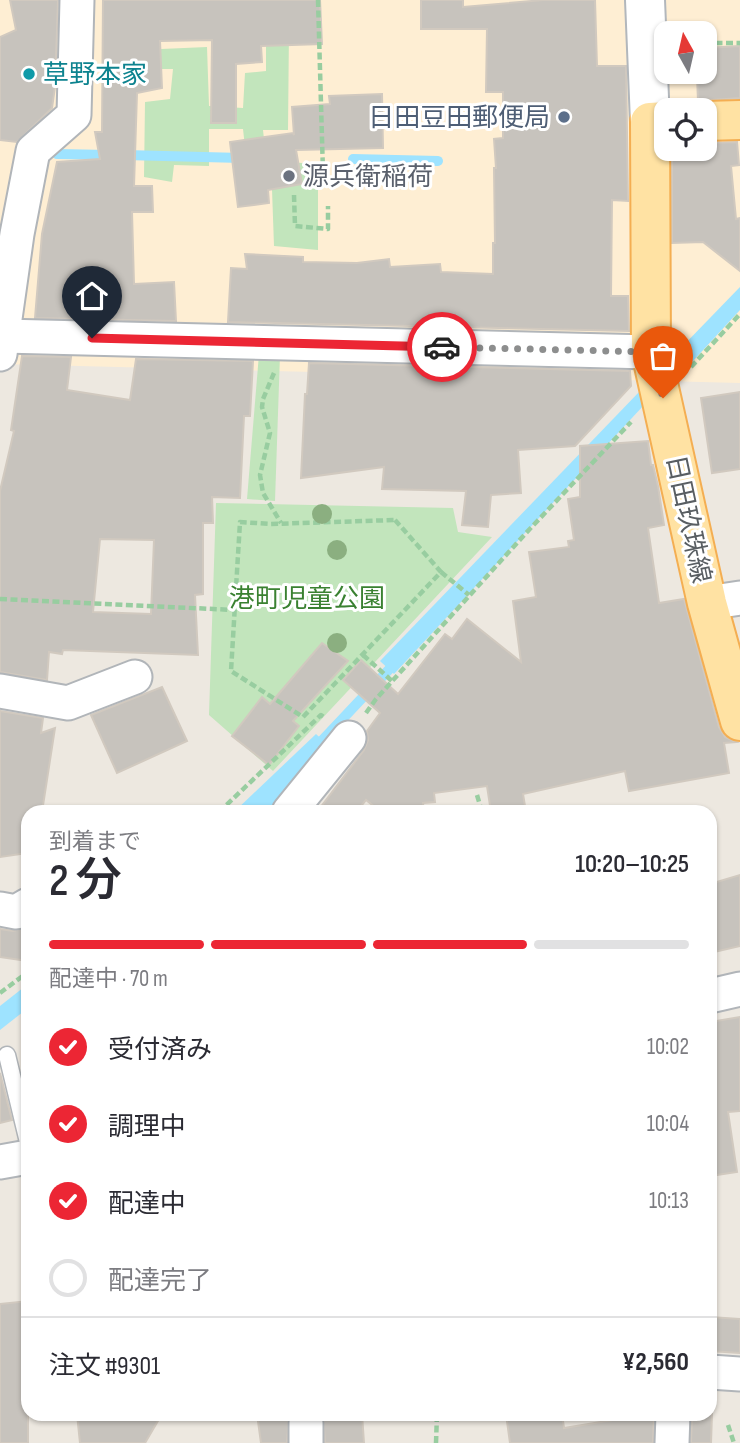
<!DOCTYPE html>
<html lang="ja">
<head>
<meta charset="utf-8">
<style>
  :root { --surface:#fff; --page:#f7f7f7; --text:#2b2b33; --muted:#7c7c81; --line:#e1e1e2; --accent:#ec2634 }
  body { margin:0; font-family:"Sofia Sans Condensed","Noto Sans JP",sans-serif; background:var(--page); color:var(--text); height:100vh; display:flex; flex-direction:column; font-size:26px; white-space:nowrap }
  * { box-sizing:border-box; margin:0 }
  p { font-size:23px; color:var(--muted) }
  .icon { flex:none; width:38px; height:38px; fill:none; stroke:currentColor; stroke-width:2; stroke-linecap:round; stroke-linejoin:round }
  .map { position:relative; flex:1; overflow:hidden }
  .panel { position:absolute; left:21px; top:805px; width:696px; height:616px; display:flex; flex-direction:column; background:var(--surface); border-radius:21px; box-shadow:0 2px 5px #0004 }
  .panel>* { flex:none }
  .needle { width:46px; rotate:352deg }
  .fabs { position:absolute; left:654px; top:21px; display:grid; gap:14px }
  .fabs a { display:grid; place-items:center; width:63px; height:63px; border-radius:14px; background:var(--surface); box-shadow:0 2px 5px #0004; font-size:35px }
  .pin { position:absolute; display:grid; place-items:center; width:60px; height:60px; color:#fff; margin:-72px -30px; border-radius:50% 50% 50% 0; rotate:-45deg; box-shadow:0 0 7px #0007 }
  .pin .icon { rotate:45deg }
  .courier { position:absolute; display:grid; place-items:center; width:70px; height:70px; margin:-35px; border:5px solid #ec2634; border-radius:50%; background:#fff; color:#222; box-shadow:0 2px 9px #0007 }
  .overview em { font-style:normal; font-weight:600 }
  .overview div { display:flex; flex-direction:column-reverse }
  .overview { display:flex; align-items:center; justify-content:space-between; height:119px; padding:0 28px }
  h1 { font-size:46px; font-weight:600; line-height:52px }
  .bar { display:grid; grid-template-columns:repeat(4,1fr); gap:10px 7px; align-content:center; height:84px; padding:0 28px }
  .bar i { height:9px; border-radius:5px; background:var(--line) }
  .bar .on { background:var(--accent) }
  .bar p { grid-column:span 4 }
  .line { display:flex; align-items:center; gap:18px; padding:0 28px; border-top:2px solid var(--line) }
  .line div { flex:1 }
  ol { padding:0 28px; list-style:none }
  li { display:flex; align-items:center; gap:21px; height:77px }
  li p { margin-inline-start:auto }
  li .icon { padding:7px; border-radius:50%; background:var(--accent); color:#fff; stroke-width:4 }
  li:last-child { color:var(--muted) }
  li i { width:38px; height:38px; border:4px solid var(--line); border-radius:50% }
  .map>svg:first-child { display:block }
  .commercial { fill:#feeed3; fill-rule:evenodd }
  .green { fill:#c2e5bc }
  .water { fill:#9ee3ff }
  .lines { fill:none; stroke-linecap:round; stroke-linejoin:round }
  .stream { stroke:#9ee3ff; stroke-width:10 }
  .building { fill:#c7c3bd; stroke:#d1c9bf; stroke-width:2; fill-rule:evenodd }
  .lane-casing { stroke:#b1b5b9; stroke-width:19 }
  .street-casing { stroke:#b1b5b9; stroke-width:37 }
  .secondary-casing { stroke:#b2b7bc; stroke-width:42 }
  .primary-casing { stroke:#f4ae52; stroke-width:42 }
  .path { stroke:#98cda0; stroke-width:4.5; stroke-dasharray:7 3.5; stroke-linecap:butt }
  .lane { stroke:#fff; stroke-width:16 }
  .street { stroke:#fff; stroke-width:33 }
  .secondary { stroke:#fff; stroke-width:38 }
  .primary { stroke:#ffe2a3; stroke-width:38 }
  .tree { fill:#8baf80 }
  .done { stroke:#8d8e8e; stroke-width:7; stroke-dasharray:0 12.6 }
  .route { stroke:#ec2634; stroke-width:9 }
  .culture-dot { fill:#0f9aa8; stroke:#fff; stroke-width:2.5 }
  .service-dot { fill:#5c6f8a; stroke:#fff; stroke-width:2.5 }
  .worship-dot { fill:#6b7280; stroke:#fff; stroke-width:2.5 }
  .labels { text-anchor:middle; stroke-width:6; stroke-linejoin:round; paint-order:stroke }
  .culture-label { font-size:26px; fill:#0d838f; stroke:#fff; text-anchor:start }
  .service-label { font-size:26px; fill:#4e5e75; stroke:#fff; text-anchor:end }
  .worship-label { font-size:26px; fill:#5b616d; stroke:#fff; text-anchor:start }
  .street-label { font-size:26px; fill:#595e62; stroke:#fff }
  .park-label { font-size:26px; fill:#3a8131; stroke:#fff }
</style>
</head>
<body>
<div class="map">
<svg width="740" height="1443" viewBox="0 0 740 1443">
  <rect width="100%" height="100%" fill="#ede8e0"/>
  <path class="commercial" d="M 0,0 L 740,0 L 740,383 L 0,364 ZM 667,33 L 705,33 L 705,72 L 667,72 ZM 667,110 L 705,110 L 705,149 L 667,149 Z"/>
  <g class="green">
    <path d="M 289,28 L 288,130 L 263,130 L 267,167 L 247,165 L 243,129 L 209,129 L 209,166 L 174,165 L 172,182 L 144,177 L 145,102 L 170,99 L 173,69 L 161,69 L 161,49 L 207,47 L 209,106 L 243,108 L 245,73 L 266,71 L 266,29 Z"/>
    <path d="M 271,161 L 318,164 L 318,250 L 274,246 Z"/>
    <path d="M 259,354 L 280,355 L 275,501 L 247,499 Z"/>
    <path d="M 216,503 L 453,508 L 458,532 L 492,537 L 273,771 L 209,715 Z"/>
  </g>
  <g class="water">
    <path d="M 740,287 L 740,310 L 682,373 L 677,352 Z"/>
    <path d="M 640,391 L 644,405 L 394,674 L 380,661 Z"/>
    <path d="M 316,734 L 329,746 L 272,805 L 264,812 L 234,812 Z"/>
    <path d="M 28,984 L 28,1008 L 0,1030 L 0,1006 Z"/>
  </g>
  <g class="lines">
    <g class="stream">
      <path d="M 57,154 L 109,155"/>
      <path d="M 125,155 L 242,158"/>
      <path d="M 353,159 L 438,161"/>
      <path d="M 674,360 L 674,364"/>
      <path d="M 316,747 L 397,661"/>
    </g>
  </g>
  <g class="building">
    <path d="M 10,0 L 58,0 L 55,87 L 52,108 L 17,142 L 0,140 L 0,37 L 16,30 Z"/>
    <path d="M 103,0 L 320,0 L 322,44 L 261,46 L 262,62 L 236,64 L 236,123 L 211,123 L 212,40 L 160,41 L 162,88 L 137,93 L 134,186 L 152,186 L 153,212 L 132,212 L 134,284 L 174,282 L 176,321 L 35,318 L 42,234 L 57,162 L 100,159 L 95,132 L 102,132 Z"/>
    <path d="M 421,0 L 463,0 L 463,7 L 543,0 L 595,0 L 597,66 L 626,66 L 628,201 L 612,200 L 611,296 L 628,296 L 629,331 L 228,322 L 231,268 L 247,269 L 245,254 L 303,257 L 303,262 L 357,263 L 389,259 L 390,267 L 440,264 L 441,272 L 493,274 L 493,243 L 495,243 L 494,168 L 496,168 L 494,139 L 503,138 L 503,92 L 486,92 L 487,29 L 421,29 Z"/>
    <path d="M 740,46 L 740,98 L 698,101 L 697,76 L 670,77 L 670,72 L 705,72 L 705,48 Z"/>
    <path d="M 382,94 L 383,148 L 296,150 L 302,184 L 268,190 L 269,203 L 238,207 L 230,142 L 293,133 L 294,135 L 292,107 L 330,104 L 329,96 Z"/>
    <path d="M 737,142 L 739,165 L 731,166 L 736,219 L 740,218 L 740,271 L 703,242 L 672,243 L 672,149 L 705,149 L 705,143 Z"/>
    <path d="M 22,356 L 71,357 L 67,390 L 130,400 L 136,359 L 253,361 L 250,416 L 244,416 L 240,498 L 212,497 L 213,523 L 203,523 L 203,594 L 195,595 L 198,655 L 63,650 L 62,654 L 49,652 L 47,680 L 0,672 L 0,491 L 14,431 L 11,430 ZM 100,539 L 154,540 L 151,614 L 93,612 Z"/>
    <path d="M 309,363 L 630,371 L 631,386 L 575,446 L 518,450 L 521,493 L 491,495 L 488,527 L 462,525 L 466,491 L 382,489 L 384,467 L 301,478 L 305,394 L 307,394 Z"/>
    <path d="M 740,392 L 740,469 L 712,473 L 701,398 Z"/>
    <path d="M 648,441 L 651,465 L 653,465 L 658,486 L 664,525 L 648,528 L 659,603 L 684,599 L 719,727 L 725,737 L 736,742 L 724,743 L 729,773 L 629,791 L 625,771 L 523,794 L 526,812 L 491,812 L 487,786 L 434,793 L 435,802 L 423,803 L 424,812 L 381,812 L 366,800 L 356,812 L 317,812 L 364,750 L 368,740 L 367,731 L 380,713 L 343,680 L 361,660 L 398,694 L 445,634 L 452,639 L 467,619 L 521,662 L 513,601 L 536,597 L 529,552 L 569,547 L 568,541 L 574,540 L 568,499 L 580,497 L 580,446 Z"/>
    <path d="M 322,643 L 348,661 L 293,721 L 299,726 L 269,765 L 232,736 L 262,697 L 270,704 Z"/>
    <path d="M 162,687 L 187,741 L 117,773 L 91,715 Z"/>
    <path d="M 0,711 L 43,718 L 41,733 L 55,728 L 42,812 L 28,812 L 28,853 L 0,857 Z"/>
    <path d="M 740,875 L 740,946 L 710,953 L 710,884 Z"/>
    <path d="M 28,927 L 28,961 L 0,957 L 0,929 L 13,931 Z"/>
    <path d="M 740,1017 L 740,1111 L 728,1112 L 737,1172 L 710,1176 L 710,1022 Z"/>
    <path d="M 0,1073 L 12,1120 L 0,1123 Z"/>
    <path d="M 28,1301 L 28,1443 L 0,1443 L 0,1304 Z"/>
    <path d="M 710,1317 L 740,1319 L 740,1353 L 710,1351 Z"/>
    <path d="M 77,1414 L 162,1414 L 145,1443 L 80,1443 Z"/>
    <path d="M 257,1414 L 289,1414 L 287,1443 L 261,1443 Z"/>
    <path d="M 323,1414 L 362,1414 L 364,1443 L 325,1443 Z"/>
    <path d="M 506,1414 L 562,1414 L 564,1428 L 625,1418 L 625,1414 L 654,1414 L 653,1443 L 510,1443 Z"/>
    <path d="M 692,1414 L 712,1414 L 711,1443 L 691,1443 Z"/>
  </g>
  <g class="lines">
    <g class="lane-casing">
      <path id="lane" d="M 7,1055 L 28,1142"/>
    </g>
    <g class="street-casing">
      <g id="street">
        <path d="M 3,336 L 651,352"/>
        <path d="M 0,354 L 17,234 L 33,151 L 74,115 L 77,0"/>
        <path d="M 707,603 L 740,598"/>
        <path d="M 0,691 L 68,703 L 135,677"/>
        <path d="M 289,812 L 349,738"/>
        <path d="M 0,909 L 16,912 L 28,905"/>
        <path d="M 710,996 L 740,989"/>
        <path d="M 0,1162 L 28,1157"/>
        <path d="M 710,1372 L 740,1374"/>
        <path d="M 306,1423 L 306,1443"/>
        <path d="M 672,1443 L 673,1414"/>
      </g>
    </g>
    <g class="secondary-casing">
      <path id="secondary" d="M 645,0 L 650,122"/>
    </g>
    <g class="primary-casing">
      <g id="primary">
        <path d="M 667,121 L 650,122 L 651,352 L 707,603 L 740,721"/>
        <path d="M 705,121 L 740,120"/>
      </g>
    </g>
    <g class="path">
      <path d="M 318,0 L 323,173"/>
      <path d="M 705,43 L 740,43"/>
      <path d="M 294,195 L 295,226 L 328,229 L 328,206"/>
      <path d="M 691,367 L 740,314"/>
      <path d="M 274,373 L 263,399 L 262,407 L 270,433 L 260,475 L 263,493 L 281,523"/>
      <path d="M 395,520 L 441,572 L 303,717 L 231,671 L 240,522 L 271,524 Z"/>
      <path d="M 441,572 L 469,595"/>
      <path d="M 0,599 L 234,610"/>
      <path d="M 363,655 L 392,681"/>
      <path d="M 366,713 L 376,699 L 526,533 L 631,422"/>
      <path d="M 477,795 L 482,812"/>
      <path d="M 219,812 L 321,715 L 325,718"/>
      <path d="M 0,993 L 28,972"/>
      <path d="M 728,1425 L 734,1443"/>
      <path d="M 436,1443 L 437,1414"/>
    </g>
    <use href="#lane" class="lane"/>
    <use href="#street" class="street"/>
    <use href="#secondary" class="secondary"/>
    <use href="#primary" class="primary"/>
  </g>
  <g class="tree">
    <circle cx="322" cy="514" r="10"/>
    <circle cx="337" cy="550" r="10"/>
    <circle cx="337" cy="643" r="10"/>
  </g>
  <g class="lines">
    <path class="done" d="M 442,347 L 651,352 L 663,398"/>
    <path class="route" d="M 92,338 L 442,347"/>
  </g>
  <circle class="culture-dot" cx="29" cy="74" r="7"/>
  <circle class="service-dot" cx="564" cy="117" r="7"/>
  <circle class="worship-dot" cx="289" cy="176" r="7"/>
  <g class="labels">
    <g class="culture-label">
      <text x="43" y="83">草野本家</text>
    </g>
    <g class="service-label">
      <text x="550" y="126">日田豆田郵便局</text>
    </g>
    <g class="worship-label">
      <text x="303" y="185">源兵衛稲荷</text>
    </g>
    <g class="street-label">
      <text transform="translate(689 519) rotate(78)" y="9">日田玖珠線</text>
    </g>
    <g class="park-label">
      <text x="307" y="607">港町児童公園</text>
    </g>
  </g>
</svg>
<div class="fabs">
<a><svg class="needle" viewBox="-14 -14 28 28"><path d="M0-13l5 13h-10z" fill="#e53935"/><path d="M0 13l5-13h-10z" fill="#7c7c81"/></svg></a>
<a><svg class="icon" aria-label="locate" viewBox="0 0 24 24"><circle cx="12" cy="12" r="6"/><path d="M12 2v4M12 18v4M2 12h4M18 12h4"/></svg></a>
</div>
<div class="pin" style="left:663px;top:398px;background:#ea580c"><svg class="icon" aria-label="bag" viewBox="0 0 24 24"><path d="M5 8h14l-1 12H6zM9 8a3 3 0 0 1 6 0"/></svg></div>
<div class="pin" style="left:92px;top:338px;background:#1f2937"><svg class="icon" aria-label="home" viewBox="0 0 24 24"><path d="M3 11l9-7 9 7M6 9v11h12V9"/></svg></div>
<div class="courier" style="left:442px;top:347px"><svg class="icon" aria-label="car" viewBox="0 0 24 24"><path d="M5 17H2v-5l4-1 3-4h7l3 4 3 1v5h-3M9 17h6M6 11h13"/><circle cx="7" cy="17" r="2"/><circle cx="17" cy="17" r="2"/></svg></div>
<section class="panel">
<div class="overview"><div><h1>2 分</h1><p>到着まで</p></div><em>10:20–10:25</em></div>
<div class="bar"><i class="on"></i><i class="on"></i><i class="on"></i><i></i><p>配達中 · 70 m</p></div>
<ol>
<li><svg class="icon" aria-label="check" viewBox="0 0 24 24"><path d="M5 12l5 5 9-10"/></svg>受付済み<p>10:02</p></li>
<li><svg class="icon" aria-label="check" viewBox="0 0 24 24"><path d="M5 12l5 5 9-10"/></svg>調理中<p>10:04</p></li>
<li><svg class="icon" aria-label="check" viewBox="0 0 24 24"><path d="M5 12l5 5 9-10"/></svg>配達中<p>10:13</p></li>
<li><i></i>配達完了</li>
</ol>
<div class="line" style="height:91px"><div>注文 #9301</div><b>¥2,560</b></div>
</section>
</div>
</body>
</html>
